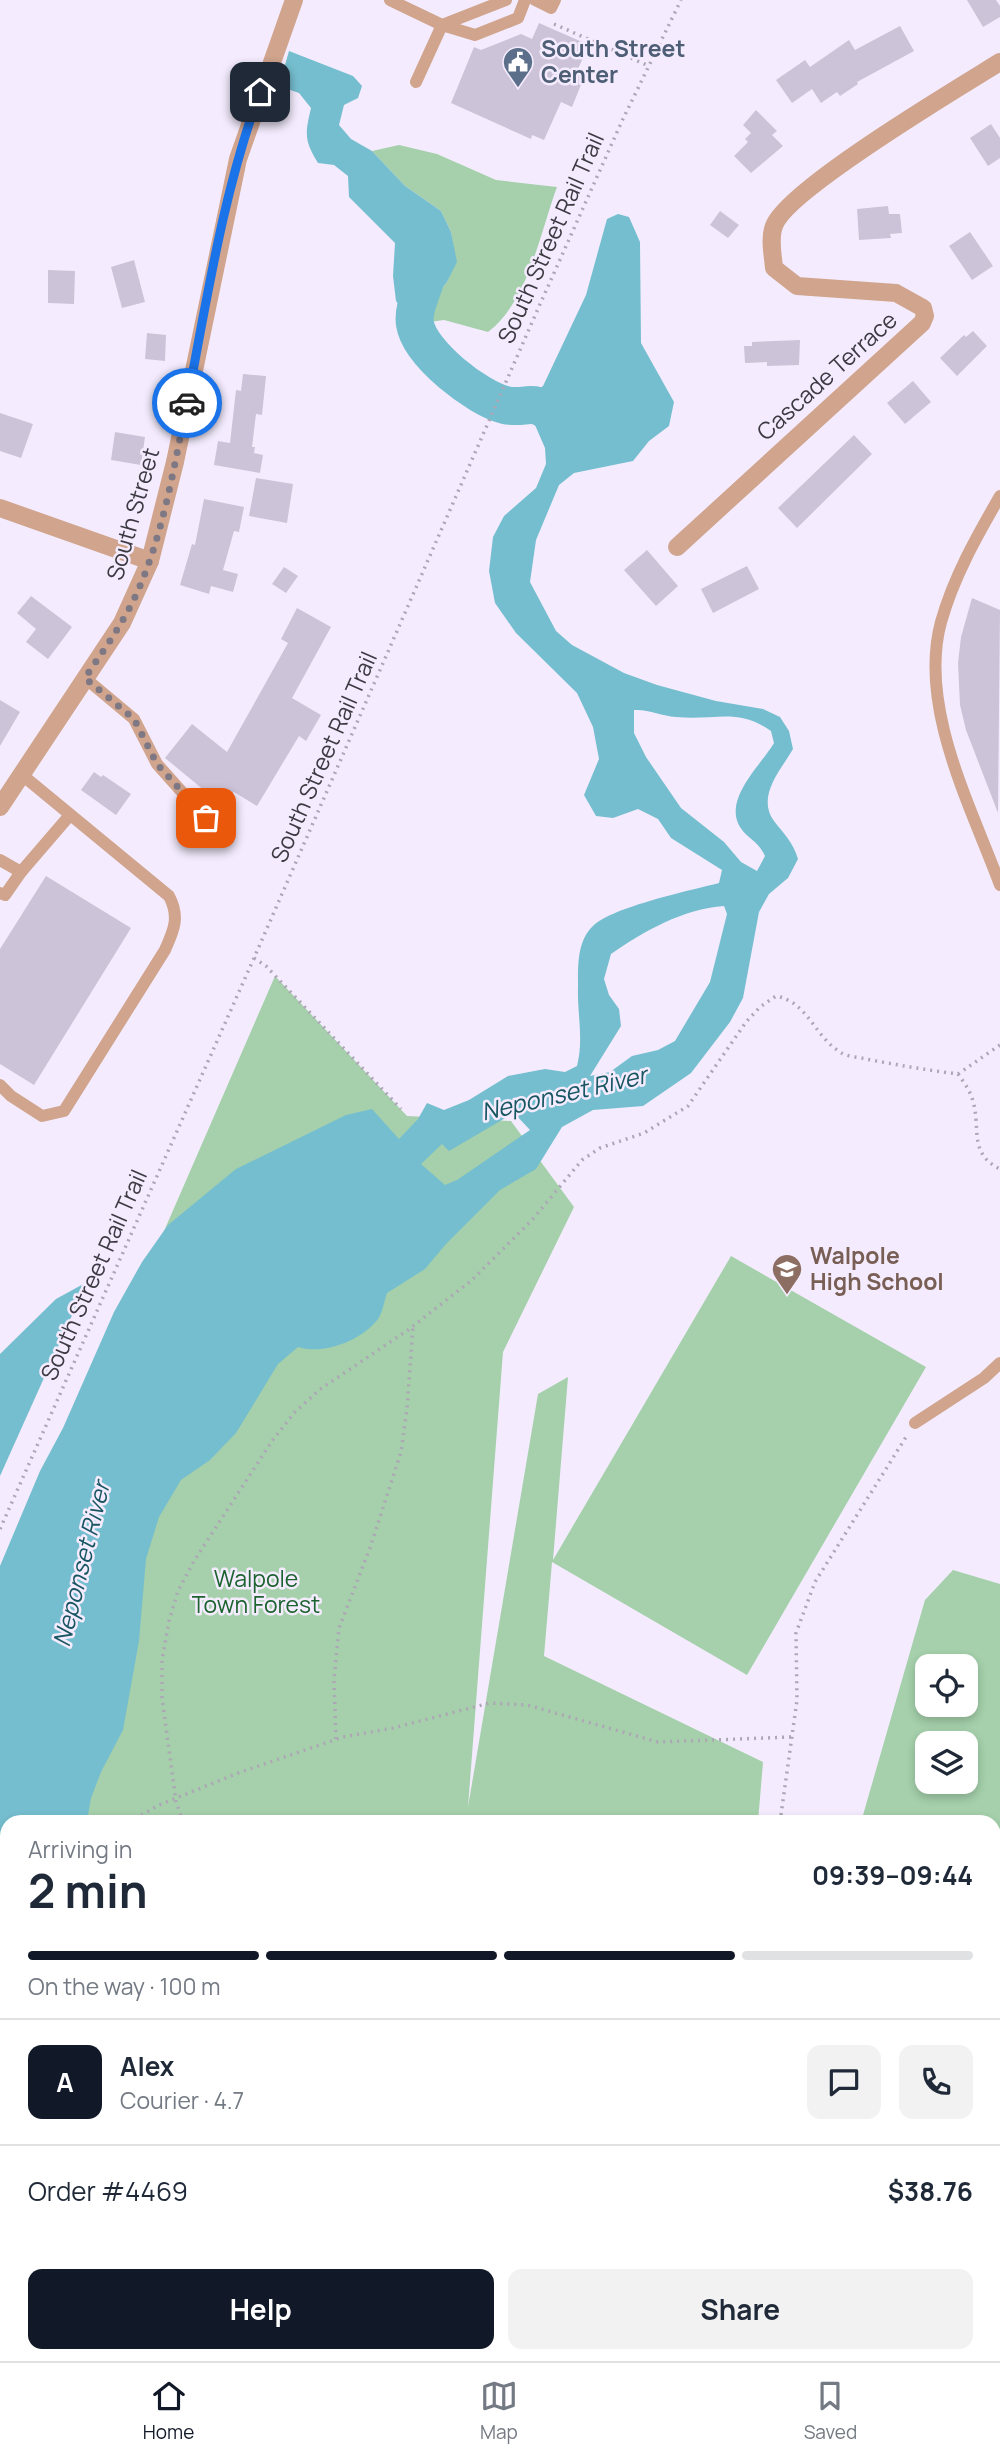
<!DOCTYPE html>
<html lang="en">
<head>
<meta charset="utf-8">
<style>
  :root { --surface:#fff; --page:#f2f2f3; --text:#1f2937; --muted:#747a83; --line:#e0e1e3; --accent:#111827 }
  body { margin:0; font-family:Manrope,sans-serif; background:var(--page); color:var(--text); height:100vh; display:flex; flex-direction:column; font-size:26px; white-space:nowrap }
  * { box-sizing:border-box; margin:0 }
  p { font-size:23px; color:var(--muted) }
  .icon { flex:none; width:38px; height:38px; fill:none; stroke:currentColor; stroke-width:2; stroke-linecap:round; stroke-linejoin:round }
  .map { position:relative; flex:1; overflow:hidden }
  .side { position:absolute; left:0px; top:1815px; width:1001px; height:548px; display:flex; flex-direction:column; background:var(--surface); border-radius:21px 21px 0 0; box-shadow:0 4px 10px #0003 }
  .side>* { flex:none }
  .tools { position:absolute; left:915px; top:1654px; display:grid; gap:14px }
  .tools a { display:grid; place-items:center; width:63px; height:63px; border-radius:14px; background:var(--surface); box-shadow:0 4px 10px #0003; font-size:35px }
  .pin { position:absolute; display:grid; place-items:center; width:60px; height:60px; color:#fff; margin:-30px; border-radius:14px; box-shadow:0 4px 10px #0006 }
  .courier { position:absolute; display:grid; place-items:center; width:70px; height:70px; margin:-35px; border:5px solid #1a73e8; border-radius:50%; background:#fff; color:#222; box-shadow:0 2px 9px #0007 }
  .summary em { font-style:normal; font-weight:700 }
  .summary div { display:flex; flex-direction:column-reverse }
  .summary { display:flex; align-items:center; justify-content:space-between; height:119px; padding:0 28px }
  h1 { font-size:46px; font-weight:700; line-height:52px }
  .bar { display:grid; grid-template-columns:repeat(4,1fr); gap:10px 7px; align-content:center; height:84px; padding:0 28px }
  .bar i { height:9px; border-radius:5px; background:var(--line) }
  .bar .current { background:var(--accent) }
  .bar p { grid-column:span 4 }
  .line { display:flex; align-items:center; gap:18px; padding:0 28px; border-top:2px solid var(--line) }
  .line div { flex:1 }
  .round { display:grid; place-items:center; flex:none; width:74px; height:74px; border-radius:14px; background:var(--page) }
  .button { display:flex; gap:14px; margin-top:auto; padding:14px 28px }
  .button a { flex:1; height:80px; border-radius:14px; background:var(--accent); color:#fff; font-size:28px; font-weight:700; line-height:80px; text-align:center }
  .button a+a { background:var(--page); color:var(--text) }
  .menu { display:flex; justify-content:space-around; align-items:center; height:98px; border-top:2px solid var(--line); background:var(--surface); font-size:19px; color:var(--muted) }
  .menu a { display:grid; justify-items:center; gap:4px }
  .menu .current { color:var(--accent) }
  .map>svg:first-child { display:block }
  .green { fill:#a5d0ab; fill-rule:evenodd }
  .water { fill:#75becf; fill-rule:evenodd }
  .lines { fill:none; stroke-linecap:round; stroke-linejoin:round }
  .river { stroke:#75becf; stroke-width:38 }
  .building { fill:#ccc3d8 }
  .path { stroke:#ada6b5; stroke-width:3.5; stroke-dasharray:2 5; stroke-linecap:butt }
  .service { stroke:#d0a48d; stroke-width:12 }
  .minor { stroke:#d0a48d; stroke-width:18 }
  .tertiary { stroke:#d0a48d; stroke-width:18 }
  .done { stroke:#7e7884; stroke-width:7; stroke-dasharray:0 12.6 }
  .route { stroke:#1a73e8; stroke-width:9 }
  .labels { text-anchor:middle; stroke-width:5; stroke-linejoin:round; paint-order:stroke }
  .service-label { font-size:23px; font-weight:bold; fill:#4e5e75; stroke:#f4ecfe; text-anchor:start }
  .street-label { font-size:23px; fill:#3e3a43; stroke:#f4ecfe }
  .education-label { font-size:23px; font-weight:bold; fill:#785e54; stroke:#f4ecfe; text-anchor:start }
  .park-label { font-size:23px; fill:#1d6330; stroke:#f4ecfe }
  .water-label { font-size:24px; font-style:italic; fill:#185662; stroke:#f4ecfe }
</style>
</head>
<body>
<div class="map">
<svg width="1000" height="2361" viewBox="0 0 1000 2361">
  <rect width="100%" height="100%" fill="#f4ecfe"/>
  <g class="green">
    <path d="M 399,145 L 437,154 L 496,180 L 557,187 C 540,233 528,302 488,332 L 444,320 L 414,324 L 447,282 L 456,262 L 451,232 L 441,211 L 405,186 L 372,151 Z"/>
    <path d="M 275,976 L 407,1116 L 511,1121 L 574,1207 L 503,1352 L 468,1807 L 538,1394 L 568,1377 L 553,1560 L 731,1256 L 926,1367 L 747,1675 L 552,1562 L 544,1656 L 763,1762 L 758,1822 L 7,1822 L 7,2244 L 0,2238 L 0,1608 Z"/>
    <path d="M 953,1570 L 1000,1584 L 1000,1988 L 994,1986 L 994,1822 L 861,1822 L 925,1600 ZM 928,1666 L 966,1666 L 966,1704 L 928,1704 ZM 928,1743 L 966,1743 L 966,1782 L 928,1782 Z"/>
    <path d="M 994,2127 L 1000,2128 L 1000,2361 L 318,2361 L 317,2356 L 994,2356 Z"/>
  </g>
  <g class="water">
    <path d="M 289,51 L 353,76 L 362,86 L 358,98 L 344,105 L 339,125 L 351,139 L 372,151 L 405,186 L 441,211 L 451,232 L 457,262 L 447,282 L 414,324 L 396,301 L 393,276 L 395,243 L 349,197 L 348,176 L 334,165 L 318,163 C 304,140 305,134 311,108 L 299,93 L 279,86 Z"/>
    <path d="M 618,214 L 629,217 L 640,242 L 641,343 L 674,402 L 669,426 L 649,441 L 633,461 L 574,473 L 559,485 L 536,540 L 530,582 L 556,631 L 572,645 L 624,673 L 657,685 L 716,701 L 763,709 L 780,717 L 789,731 L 793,749 C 781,770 756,796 774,821 C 784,834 793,842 798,859 L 788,878 L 769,894 L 759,912 L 743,998 L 730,1022 L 691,1073 L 643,1106 L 593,1110 L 562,1127 L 536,1169 L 500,1190 L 446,1244 L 425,1269 L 387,1293 C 384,1301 383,1312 378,1319 C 361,1341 324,1355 298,1347 L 278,1364 L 236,1433 L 210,1460 L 181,1480 L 159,1517 L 146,1559 L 139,1641 L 123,1730 L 101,1772 L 91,1798 L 87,1821 L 7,1822 L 7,1927 L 0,1933 L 0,1566 L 40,1471 L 63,1428 L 114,1312 L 142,1262 L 168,1225 L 236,1169 L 346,1115 L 372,1109 L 399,1139 L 418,1119 L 427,1103 L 444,1110 L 469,1100 L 508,1076 L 545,1069 L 565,1072 L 577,1066 C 584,1039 577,1014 578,986 C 578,966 577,941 593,926 C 612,907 692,890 719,883 L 722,870 L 671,838 L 658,819 L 638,809 L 613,818 L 596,816 L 584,795 L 599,759 L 593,727 L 577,693 L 516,633 L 495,603 L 489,571 L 493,537 L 504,516 L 536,488 L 546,464 L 545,448 L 535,425 L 528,418 L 509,415 L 506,411 L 512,397 L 528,397 L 543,386 L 586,295 L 607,219 ZM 634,710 C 648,709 662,716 676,717 C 714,721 738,707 771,731 L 774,743 C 761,765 723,799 740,827 C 747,839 758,840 765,856 L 757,871 L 741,862 L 724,842 L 681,808 L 646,757 L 634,733 ZM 724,906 L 727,914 L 710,982 L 675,1041 L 658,1050 L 632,1056 L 610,1072 L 590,1076 L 621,1026 L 619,1009 L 609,995 L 604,979 L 611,954 C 644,931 683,909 724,906 ZM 514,1113 L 530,1130 L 457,1180 L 445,1185 L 421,1164 L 442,1144 L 449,1151 Z"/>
    <path d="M 87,1282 L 0,1476 L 0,1354 L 56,1299 Z"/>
    <path d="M 7,2064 L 7,2282 L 0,2278 L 0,2071 Z"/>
    <path d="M 131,2356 L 264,2356 L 265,2361 L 136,2361 Z"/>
  </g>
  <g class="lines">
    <path class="river" d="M 427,272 C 425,289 412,306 415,324 C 420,354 477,398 505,405 C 527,410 532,396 555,417"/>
  </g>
  <g class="building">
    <path d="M 967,0 L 996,0 L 1000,6 L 1000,17 L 983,27 Z"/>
    <path d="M 539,23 L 589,45 L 577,71 L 585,75 L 572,107 L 561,102 L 544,140 L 532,135 L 531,139 L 451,103 L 474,47 L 481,50 L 521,34 L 532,39 Z"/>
    <path d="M 900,26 L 914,51 L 857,82 L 858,84 L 840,96 L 837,92 L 821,103 L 812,89 L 792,103 L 776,80 L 805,60 L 810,67 L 849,40 L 855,50 Z"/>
    <path d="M 756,110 L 777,131 L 772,135 L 783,146 L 751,173 L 734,156 L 748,142 L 745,139 L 751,133 L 743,125 Z"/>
    <path d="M 991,124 L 1000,138 L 1000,158 L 988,166 L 970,138 Z"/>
    <path d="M 888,206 L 889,214 L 900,214 L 902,233 L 890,234 L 891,238 L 859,240 L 857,209 Z"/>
    <path d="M 720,211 L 739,225 L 728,238 L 710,225 Z"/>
    <path d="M 970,232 L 993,266 L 972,280 L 949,246 Z"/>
    <path d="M 134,260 L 145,302 L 122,308 L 111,267 Z"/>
    <path d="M 48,270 L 75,271 L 74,304 L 48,303 Z"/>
    <path d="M 973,331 L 987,346 L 957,376 L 940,358 L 964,335 L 966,337 Z"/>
    <path d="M 147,333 L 166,335 L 165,361 L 145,359 Z"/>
    <path d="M 800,340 L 799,365 L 767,366 L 767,362 L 745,363 L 744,346 L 752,346 L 752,342 Z"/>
    <path d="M 243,374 L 266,376 L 262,415 L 256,414 L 252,447 L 255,447 L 254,453 L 263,455 L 260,473 L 214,465 L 218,441 L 230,443 L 236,390 L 241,391 Z"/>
    <path d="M 913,381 L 931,402 L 905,424 L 887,403 Z"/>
    <path d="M 0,413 L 33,424 L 21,458 L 0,451 Z"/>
    <path d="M 115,432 L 145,437 L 141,465 L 111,460 Z"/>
    <path d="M 854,435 L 872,454 L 797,528 L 778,508 Z"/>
    <path d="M 256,478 L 293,484 L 287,523 L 249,516 Z"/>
    <path d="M 204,499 L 244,507 L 239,532 L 234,531 L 223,570 L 238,574 L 233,592 L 211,586 L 209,594 L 180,585 L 192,544 L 195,545 Z"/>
    <path d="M 647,550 L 678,586 L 656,606 L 624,570 Z"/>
    <path d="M 747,566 L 759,589 L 713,613 L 701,589 Z"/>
    <path d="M 284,567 L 298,576 L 286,593 L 272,584 Z"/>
    <path d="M 31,596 L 72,627 L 48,659 L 26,642 L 36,629 L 17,613 Z"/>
    <path d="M 972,598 L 1000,610 L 998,813 L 966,730 L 960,705 L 958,663 L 961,637 Z"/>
    <path d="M 297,608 L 331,627 L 292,698 L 321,715 L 306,741 L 299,736 L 257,806 L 234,792 L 222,805 L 165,758 L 192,724 L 227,752 L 288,643 L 281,639 Z"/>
    <path d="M 0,700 L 20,712 L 0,746 Z"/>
    <path d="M 94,772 L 101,777 L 103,775 L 131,794 L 116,815 L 81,790 Z"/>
    <path d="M 46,876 L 131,928 L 34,1085 L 0,1064 L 0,949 Z"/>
  </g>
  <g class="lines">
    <g class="path">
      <path d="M 554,24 L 649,66"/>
      <path d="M 254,958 L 266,966 L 401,1109"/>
      <path d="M 958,1074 C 963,1081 969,1089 972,1098 C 982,1127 967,1153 1000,1169"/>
      <path d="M 0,1529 L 254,958 L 537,311 L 622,121 L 681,0"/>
      <path d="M 336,1739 L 334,1680 L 339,1628 L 370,1548 L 401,1452 L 407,1409 L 413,1327"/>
      <path d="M 129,1822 L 159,1805 L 238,1773 L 343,1737 L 393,1728 L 490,1703 L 527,1705 L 658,1742 L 792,1737"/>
      <path d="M 183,1822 L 176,1801 L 162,1698 L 162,1660 L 169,1621 L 178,1591 L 194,1561 L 272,1441 L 294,1413 L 319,1390 L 408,1330 L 472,1280 L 532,1220 L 582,1160 L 600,1148 L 644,1133 L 688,1106 L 746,1022 L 760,1007 L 776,996 C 808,1002 814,1036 840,1052 C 847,1057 858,1057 866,1059 C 897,1065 927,1070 958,1074 L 1000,1045"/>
      <path d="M 780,1822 L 797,1700 L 796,1633 L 815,1582 L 906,1437"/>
      <path d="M 0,1989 L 7,1983"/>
      <path d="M 994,2085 L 1000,2086"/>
      <path d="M 994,2251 L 1000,2226"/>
      <path d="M 362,2356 L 364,2361"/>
      <path d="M 943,2361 L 946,2356"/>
    </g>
    <g class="service">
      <path d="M 390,0 L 442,25 L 506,0"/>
      <path d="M 535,0 L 551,8 L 555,0"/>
      <path d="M 416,82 L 442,25 L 475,35 L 518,18 L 525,0"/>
      <path d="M 1000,496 C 977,536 954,576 941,622 C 918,707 971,806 1000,885"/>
      <path d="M 85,678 L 134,719 L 157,764 L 222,837"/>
      <path d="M 0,860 L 21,872 L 5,895 L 0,893"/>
      <path d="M 21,872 L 70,815"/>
      <path d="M 0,1085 L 11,1096 L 42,1116 L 64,1111 L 165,950 C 174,930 180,917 169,896 L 21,774"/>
      <path d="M 915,1423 L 984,1378 L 1000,1363"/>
    </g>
    <g class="minor">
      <path d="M 0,508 L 150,561"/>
      <path d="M 677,547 L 922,323 L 925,316 L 923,308 L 896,293 L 797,286 L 774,268 C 773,255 769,239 774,226 C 786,190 960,87 1000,62"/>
    </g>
    <path class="tertiary" d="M 0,807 L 122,623 L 150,561 L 175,462 L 238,159 L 294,0"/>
  </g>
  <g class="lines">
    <path class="done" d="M 187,403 C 174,467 163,536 136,595 C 122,625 103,651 85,678 L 134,719 L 157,764 L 206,818"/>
    <path class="route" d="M 187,403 C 207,299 223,192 260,92"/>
  </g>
  <defs>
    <g id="civic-pin" transform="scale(1.575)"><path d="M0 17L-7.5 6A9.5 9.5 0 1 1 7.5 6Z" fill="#5c6f8a" stroke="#f4ecfe"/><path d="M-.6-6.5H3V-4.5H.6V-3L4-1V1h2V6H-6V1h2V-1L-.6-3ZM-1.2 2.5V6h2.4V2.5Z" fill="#fff"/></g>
    <g id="school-pin" transform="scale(1.575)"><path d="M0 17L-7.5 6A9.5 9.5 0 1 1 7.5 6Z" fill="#8d6e63" stroke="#f4ecfe"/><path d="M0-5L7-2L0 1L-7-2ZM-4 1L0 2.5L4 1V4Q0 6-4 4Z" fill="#fff"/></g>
  </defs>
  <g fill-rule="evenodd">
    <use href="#civic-pin" x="518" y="62"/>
    <use href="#school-pin" x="787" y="1269"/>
  </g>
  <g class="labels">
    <g class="service-label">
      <text x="541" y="57">South Street<tspan x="541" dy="26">Center</tspan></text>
    </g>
    <g class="street-label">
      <text transform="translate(551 238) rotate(-66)" y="8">South Street Rail Trail</text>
      <text transform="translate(827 376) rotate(-42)" y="8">Cascade Terrace</text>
      <text transform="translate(133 514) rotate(-74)" y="8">South Street</text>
      <text transform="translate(324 757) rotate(-66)" y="8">South Street Rail Trail</text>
      <text transform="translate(94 1275) rotate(-66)" y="8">South Street Rail Trail</text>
    </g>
    <g class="education-label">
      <text x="810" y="1264">Walpole<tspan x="810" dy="26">High School</tspan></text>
    </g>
    <g class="park-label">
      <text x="256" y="1587">Walpole<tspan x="256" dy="26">Town Forest</tspan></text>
    </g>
    <g class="water-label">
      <text transform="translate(564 1094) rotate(-13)" y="8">Neponset River</text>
      <text transform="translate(82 1564) rotate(-76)" y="8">Neponset River</text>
    </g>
  </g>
</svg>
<div class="tools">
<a><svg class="icon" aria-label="locate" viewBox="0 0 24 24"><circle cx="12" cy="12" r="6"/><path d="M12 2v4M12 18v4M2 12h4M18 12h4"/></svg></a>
<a><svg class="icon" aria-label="layers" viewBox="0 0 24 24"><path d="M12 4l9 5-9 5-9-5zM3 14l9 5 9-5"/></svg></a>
</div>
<div class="pin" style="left:206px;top:818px;background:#ea580c"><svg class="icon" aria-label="bag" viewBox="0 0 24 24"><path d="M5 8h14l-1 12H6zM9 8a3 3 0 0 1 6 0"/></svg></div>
<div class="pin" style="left:260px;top:92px;background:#1f2937"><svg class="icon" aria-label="home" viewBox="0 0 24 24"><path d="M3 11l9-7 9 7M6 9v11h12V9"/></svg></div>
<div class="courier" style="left:187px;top:403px"><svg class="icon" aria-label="car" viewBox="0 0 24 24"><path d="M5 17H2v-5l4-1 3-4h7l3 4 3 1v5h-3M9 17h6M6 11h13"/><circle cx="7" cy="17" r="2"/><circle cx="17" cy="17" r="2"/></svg></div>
<section class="side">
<div class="summary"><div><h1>2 min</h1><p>Arriving in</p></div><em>09:39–09:44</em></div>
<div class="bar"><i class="current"></i><i class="current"></i><i class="current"></i><i></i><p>On the way · 100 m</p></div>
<div class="line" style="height:126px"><b class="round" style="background:var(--accent);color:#fff">A</b><div><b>Alex</b><p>Courier · 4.7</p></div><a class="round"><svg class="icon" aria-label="chat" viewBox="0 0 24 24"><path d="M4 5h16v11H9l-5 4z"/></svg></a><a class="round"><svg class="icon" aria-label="phone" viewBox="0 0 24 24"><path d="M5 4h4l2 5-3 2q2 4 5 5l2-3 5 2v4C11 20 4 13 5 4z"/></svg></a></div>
<div class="line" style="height:91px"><div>Order #4469</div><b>$38.76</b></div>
<div class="button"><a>Help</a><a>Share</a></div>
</section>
</div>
<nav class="menu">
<a class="current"><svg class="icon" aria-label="home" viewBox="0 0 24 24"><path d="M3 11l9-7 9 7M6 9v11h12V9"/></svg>Home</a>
<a><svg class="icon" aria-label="map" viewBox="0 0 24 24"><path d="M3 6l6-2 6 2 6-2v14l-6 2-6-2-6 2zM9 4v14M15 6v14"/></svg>Map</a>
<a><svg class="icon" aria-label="saved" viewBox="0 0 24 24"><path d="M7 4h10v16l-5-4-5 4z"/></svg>Saved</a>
</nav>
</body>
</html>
